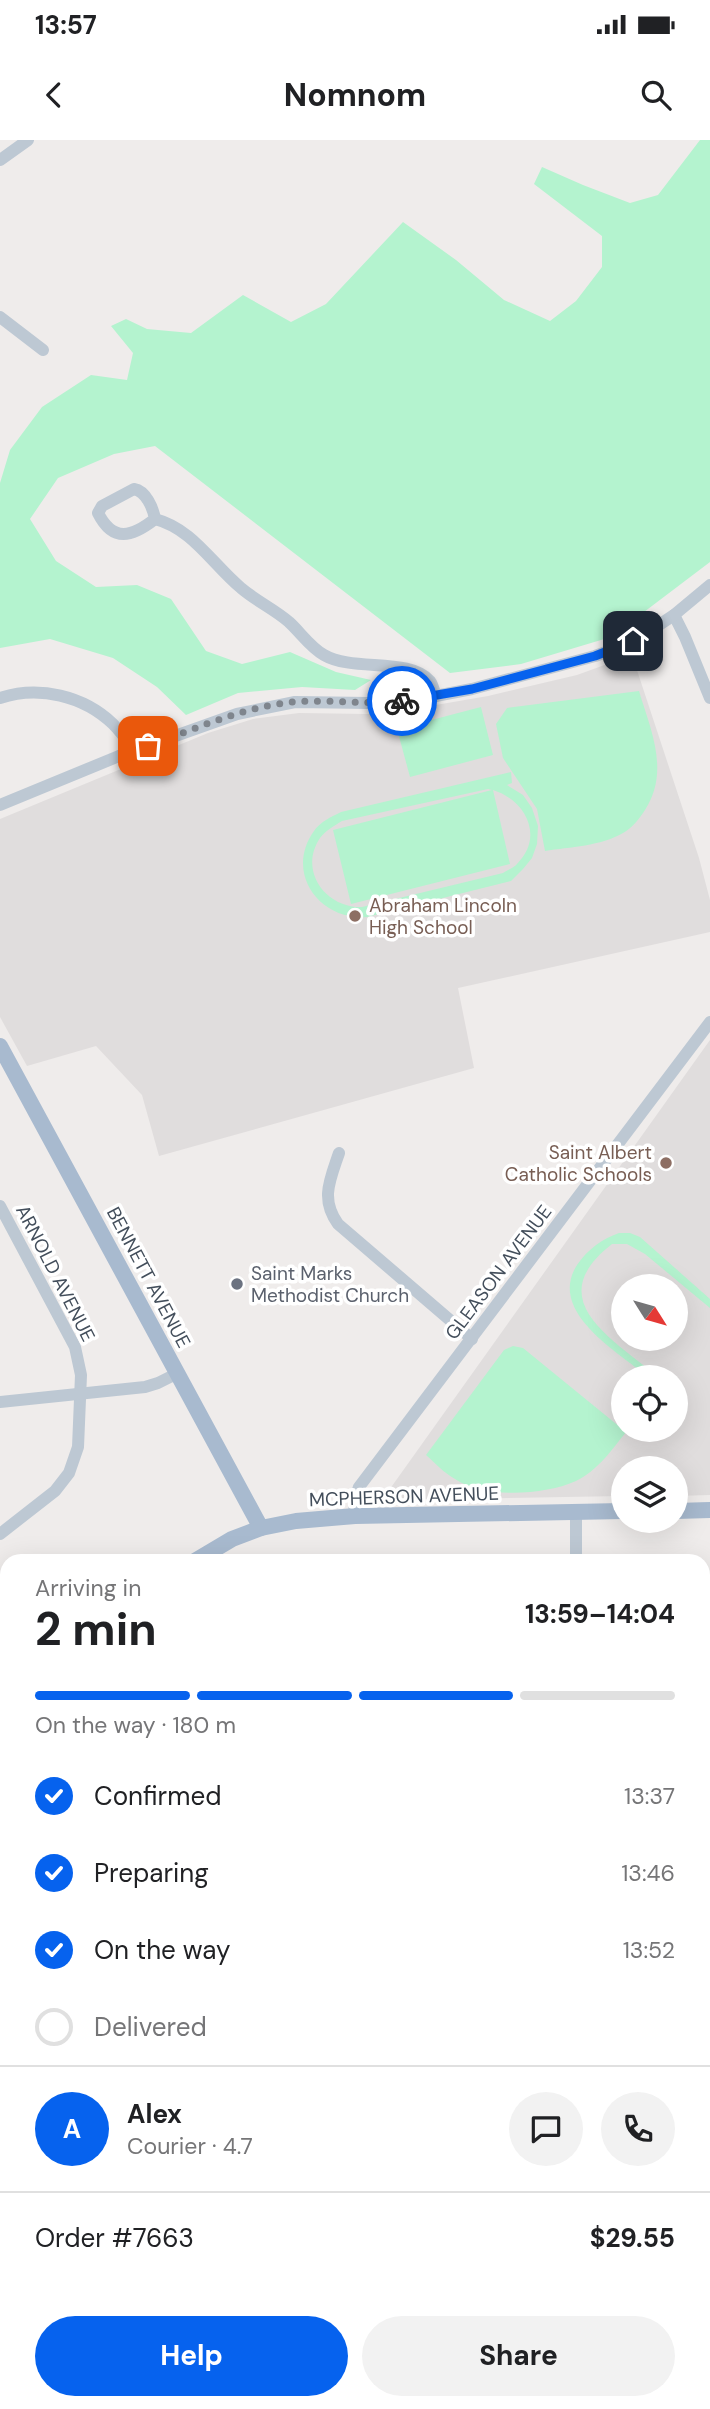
<!DOCTYPE html>
<html lang="en">
<head>
<meta charset="utf-8">
<style>
  :root { --surface:#fff; --page:#f2f2f2; --text:#202124; --muted:#757577; --line:#e0e0e0; --accent:#0662ee }
  body { margin:0; font-family:"DM Sans",sans-serif; background:var(--page); color:var(--text); height:100vh; display:flex; flex-direction:column; font-size:26px; white-space:nowrap }
  * { box-sizing:border-box; margin:0 }
  p { font-size:23px; color:var(--muted) }
  .icon { flex:none; width:38px; height:38px; fill:none; stroke:currentColor; stroke-width:2; stroke-linecap:round; stroke-linejoin:round }
  .map { position:relative; flex:1; overflow:hidden }
  .details { position:absolute; left:0px; top:1414px; width:710px; height:856px; display:flex; flex-direction:column; background:var(--surface); border-radius:21px 21px 0 0; box-shadow:0 7px 28px #0002 }
  .details>* { flex:none }
  .needle { width:46px; rotate:127deg }
  .buttons { position:absolute; left:611px; top:1134px; display:grid; gap:14px }
  .buttons a { display:grid; place-items:center; width:77px; height:77px; border-radius:50%; background:var(--surface); box-shadow:0 7px 28px #0002; font-size:35px }
  .pin { position:absolute; display:grid; place-items:center; width:60px; height:60px; color:#fff; margin:-30px; border-radius:14px; box-shadow:0 4px 10px #0006 }
  .courier { position:absolute; display:grid; place-items:center; width:70px; height:70px; margin:-35px; border:5px solid #0662ee; border-radius:50%; background:#fff; color:#222; box-shadow:0 2px 9px #0007 }
  .head em { font-style:normal; font-weight:700 }
  .head div { display:flex; flex-direction:column-reverse }
  .head { display:flex; align-items:center; justify-content:space-between; height:119px; padding:0 35px }
  h1 { font-size:46px; font-weight:700; line-height:52px }
  .bar { display:grid; grid-template-columns:repeat(4,1fr); gap:10px 7px; align-content:center; height:84px; padding:0 35px }
  .bar i { height:9px; border-radius:5px; background:var(--line) }
  .bar .selected { background:var(--accent) }
  .bar p { grid-column:span 4 }
  .line { display:flex; align-items:center; gap:18px; padding:0 35px; border-top:2px solid var(--line) }
  .line div { flex:1 }
  .round { display:grid; place-items:center; flex:none; width:74px; height:74px; border-radius:37px; background:var(--page) }
  ol { padding:0 35px; list-style:none }
  li { display:flex; align-items:center; gap:21px; height:77px }
  li p { margin-inline-start:auto }
  li .icon { padding:7px; border-radius:50%; background:var(--accent); color:#fff; stroke-width:4 }
  li:last-child { color:var(--muted) }
  li i { width:38px; height:38px; border:4px solid var(--line); border-radius:50% }
  .primary-button { display:flex; gap:14px; margin-top:auto; padding:14px 35px }
  .primary-button a { flex:1; height:80px; border-radius:42px; background:var(--accent); color:#fff; font-size:28px; font-weight:700; line-height:80px; text-align:center }
  .primary-button a+a { background:var(--page); color:var(--text) }
  .status { display:flex; justify-content:space-between; align-items:center; height:49px; padding:0 35px; background:var(--surface); direction:ltr }
  .status svg { height:19px; fill:currentColor }
  header { display:flex; justify-content:space-between; align-items:center; height:91px; padding:0 35px; background:var(--surface); font-size:32px; font-weight:700 }
  .map>svg:first-child { display:block }
  .education { fill:#e0dddd; fill-rule:evenodd }
  .green { fill:#b4f3cf; fill-rule:evenodd }
  .lines { fill:none; stroke-linecap:round; stroke-linejoin:round }
  .minor { stroke:#bdc8d3; stroke-width:12 }
  .major { stroke:#a8bacf; stroke-width:16 }
  .done { stroke:#7f858d; stroke-width:7; stroke-dasharray:0 12.6 }
  .route { stroke:#0662ee; stroke-width:9 }
  .education-dot { fill:#8d6e63; stroke:#fff; stroke-width:2.5 }
  .worship-dot { fill:#6b7280; stroke:#fff; stroke-width:2.5 }
  .labels { text-anchor:middle; stroke-width:7; stroke-linejoin:round; paint-order:stroke }
  .education-label { font-size:19px; fill:#785e54; stroke:#fff; text-anchor:start }
  .street-label { font-size:19px; fill:#434e5b; stroke:#fff }
  .worship-label { font-size:19px; fill:#5b616d; stroke:#fff; text-anchor:start }
</style>
</head>
<body>
<div class="status"><b>13:57</b><svg viewBox="0 0 49 12"><path d="M0 12V9h3v3zM5 12V6h3v6zM10 12V3h3v9zM15 12V0h3v12zM26 1h20v11H26zM47 4h2v5h-2z"/></svg></div>
<header><svg class="icon" aria-label="back" viewBox="0 0 24 24"><path d="M15 5l-7 7 7 7"/></svg>Nomnom<svg class="icon" aria-label="search" viewBox="0 0 24 24"><circle cx="10" cy="10" r="6"/><path d="M15 15l6 6"/></svg></header>
<div class="map">
<svg width="710" height="2269" viewBox="0 0 710 2269">
  <rect width="100%" height="100%" fill="#efeceb"/>
  <g class="education">
    <path d="M 632,515 L 699,718 L 710,760 L 710,792 L 458,848 L 474,928 L 159,1016 L 142,955 L 96,906 L 27,926 L 0,877 L 0,679 L 208,593 L 253,579 L 299,573 L 368,574 L 401,571 L 488,556 L 577,535 Z"/>
    <path d="M 710,900 L 710,1355 L 676,1356 L 676,1328 L 623,1328 L 623,1356 L 382,1360 ZM 623,1146 L 676,1146 L 676,1199 L 623,1199 ZM 623,1237 L 676,1237 L 676,1290 L 623,1290 Z"/>
  </g>
  <g class="green">
    <path d="M 700,0 L 710,0 L 710,422 L 611,497 L 521,524 L 450,533 L 155,306 L 114,314 L 58,338 L 30,379 L 56,421 L 96,447 L 137,445 L 171,459 L 206,511 L 242,524 L 290,512 L 336,532 L 371,540 L 355,550 L 302,547 L 238,553 L 186,575 L 157,547 L 113,518 L 50,499 L 0,508 L 0,343 L 10,310 L 42,267 L 91,235 L 127,240 L 133,213 L 111,186 L 126,179 L 147,189 L 191,193 L 243,155 L 291,182 L 326,164 L 403,82 L 456,120 L 504,160 L 550,181 L 576,161 L 602,127 L 602,96 L 534,44 L 542,27 L 583,45 L 630,63 L 658,55 Z"/>
    <path d="M 639,551 C 651,591 670,631 645,670 C 640,678 632,688 623,693 C 601,706 570,707 545,711 L 537,669 L 503,618 L 496,584 L 507,568 Z"/>
    <path d="M 481,567 L 493,615 L 410,637 L 397,589 Z"/>
    <path d="M 511,632 L 512,643 L 507,645 L 523,655 L 532,668 L 538,686 L 537,704 L 532,718 L 523,729 L 511,741 L 367,777 C 320,781 284,733 314,691 C 320,682 331,677 341,672 ZM 488,649 L 492,650 L 333,690 L 351,764 L 510,724 L 493,650 C 525,660 545,696 517,724 C 514,728 507,730 503,733 L 362,767 C 326,768 298,731 320,698 C 326,690 334,686 342,681 Z"/>
    <path d="M 619,1093 L 630,1093 L 640,1097 L 710,1159 L 710,1168 L 645,1114 L 627,1104 L 612,1104 C 540,1160 612,1198 658,1237 L 648,1237 C 618,1212 547,1172 577,1125 C 588,1109 602,1099 619,1093 Z"/>
    <path d="M 513,1206 L 523,1208 L 626,1292 C 612,1310 597,1331 576,1341 C 545,1355 484,1359 455,1339 C 444,1333 435,1323 426,1315 L 504,1210 Z"/>
  </g>
  <g class="lines">
    <g class="minor">
      <path d="M 0,20 L 28,0"/>
      <path d="M 0,177 L 43,210"/>
      <path d="M 134,349 C 146,351 153,368 155,379 C 132,397 113,403 98,373 L 102,366 Z"/>
      <path d="M 155,379 C 193,389 212,424 241,448 C 256,461 274,469 289,482 C 301,493 310,507 324,515 C 353,532 410,517 430,541 C 433,545 434,551 436,556"/>
      <path d="M 674,475 L 685,497 L 710,558"/>
      <path d="M 0,558 C 39,545 84,556 113,584 C 121,592 128,602 134,610"/>
      <path d="M 0,665 L 119,616 L 237,574 L 295,562 L 369,563 L 420,559 L 472,549 L 595,516 L 620,507 L 650,491 L 674,475 L 710,445"/>
      <path d="M 339,1013 C 330,1040 320,1059 338,1084 L 472,1199"/>
      <path d="M 0,1066 L 75,1207 L 81,1235 L 78,1307 L 69,1333 L 55,1351 L 0,1394"/>
      <path d="M 0,1262 L 145,1247 L 158,1243 L 176,1234"/>
      <path d="M 576,1372 L 576,1421"/>
      <path d="M 355,1376 L 354,1362 L 359,1347 L 710,882"/>
      <path d="M 704,1580 L 710,1585"/>
      <path d="M 0,1683 L 7,1676"/>
      <path d="M 0,1711 L 7,1717"/>
      <path d="M 0,1883 L 7,1890"/>
      <path d="M 704,2164 L 710,2160"/>
      <path d="M 495,2263 L 497,2269"/>
    </g>
    <g class="major">
      <path d="M 0,906 L 261,1388"/>
      <path d="M 676,1371 L 710,1370"/>
      <path d="M 195,1421 L 232,1399 L 261,1388 L 296,1381 L 355,1376 L 623,1371"/>
      <path d="M 0,1568 L 7,1563"/>
    </g>
  </g>
  <g class="lines">
    <path class="done" d="M 148,606 C 195,589 243,567 293,562 C 329,559 365,565 402,561"/>
    <path class="route" d="M 402,561 L 472,549 L 595,516 L 633,501"/>
  </g>
  <g class="education-dot">
    <circle cx="355" cy="776" r="7"/>
    <circle cx="666" cy="1023" r="7"/>
  </g>
  <circle class="worship-dot" cx="237" cy="1144" r="7"/>
  <g class="labels">
    <g class="education-label">
      <text x="369" y="772">Abraham Lincoln<tspan x="369" dy="22">High School</tspan></text>
      <text x="652" y="1019" text-anchor="end">Saint Albert<tspan x="652" dy="22">Catholic Schools</tspan></text>
    </g>
    <g class="street-label">
      <text transform="translate(498 1132) rotate(-53)" y="7">GLEASON AVENUE</text>
      <text transform="translate(56 1133) rotate(63)" y="7">ARNOLD AVENUE</text>
      <text transform="translate(149 1137) rotate(62)" y="7">BENNETT AVENUE</text>
      <text transform="translate(404 1356) rotate(-2)" y="7">MCPHERSON AVENUE</text>
    </g>
    <g class="worship-label">
      <text x="251" y="1140">Saint Marks<tspan x="251" dy="22">Methodist Church</tspan></text>
    </g>
  </g>
</svg>
<div class="buttons">
<a><svg class="needle" viewBox="-14 -14 28 28"><path d="M0-13l5 13h-10z" fill="#e53935"/><path d="M0 13l5-13h-10z" fill="#757577"/></svg></a>
<a><svg class="icon" aria-label="locate" viewBox="0 0 24 24"><circle cx="12" cy="12" r="6"/><path d="M12 2v4M12 18v4M2 12h4M18 12h4"/></svg></a>
<a><svg class="icon" aria-label="layers" viewBox="0 0 24 24"><path d="M12 4l9 5-9 5-9-5zM3 14l9 5 9-5"/></svg></a>
</div>
<div class="pin" style="left:148px;top:606px;background:#ea580c"><svg class="icon" aria-label="bag" viewBox="0 0 24 24"><path d="M5 8h14l-1 12H6zM9 8a3 3 0 0 1 6 0"/></svg></div>
<div class="pin" style="left:633px;top:501px;background:#1f2937"><svg class="icon" aria-label="home" viewBox="0 0 24 24"><path d="M3 11l9-7 9 7M6 9v11h12V9"/></svg></div>
<div class="courier" style="left:402px;top:561px"><svg class="icon" aria-label="bike" viewBox="0 0 24 24"><circle cx="6" cy="16" r="4"/><circle cx="18" cy="16" r="4"/><path d="M6 16l4-8h5l3 8M10 8l3 8H6M13 5h3"/></svg></div>
<section class="details">
<div class="head"><div><h1>2 min</h1><p>Arriving in</p></div><em>13:59–14:04</em></div>
<div class="bar"><i class="selected"></i><i class="selected"></i><i class="selected"></i><i></i><p>On the way · 180 m</p></div>
<ol>
<li><svg class="icon" aria-label="check" viewBox="0 0 24 24"><path d="M5 12l5 5 9-10"/></svg>Confirmed<p>13:37</p></li>
<li><svg class="icon" aria-label="check" viewBox="0 0 24 24"><path d="M5 12l5 5 9-10"/></svg>Preparing<p>13:46</p></li>
<li><svg class="icon" aria-label="check" viewBox="0 0 24 24"><path d="M5 12l5 5 9-10"/></svg>On the way<p>13:52</p></li>
<li><i></i>Delivered</li>
</ol>
<div class="line" style="height:126px"><b class="round" style="background:var(--accent);color:#fff">A</b><div><b>Alex</b><p>Courier · 4.7</p></div><a class="round"><svg class="icon" aria-label="chat" viewBox="0 0 24 24"><path d="M4 5h16v11H9l-5 4z"/></svg></a><a class="round"><svg class="icon" aria-label="phone" viewBox="0 0 24 24"><path d="M5 4h4l2 5-3 2q2 4 5 5l2-3 5 2v4C11 20 4 13 5 4z"/></svg></a></div>
<div class="line" style="height:91px"><div>Order #7663</div><b>$29.55</b></div>
<div class="primary-button"><a>Help</a><a>Share</a></div>
</section>
</div>
</body>
</html>
